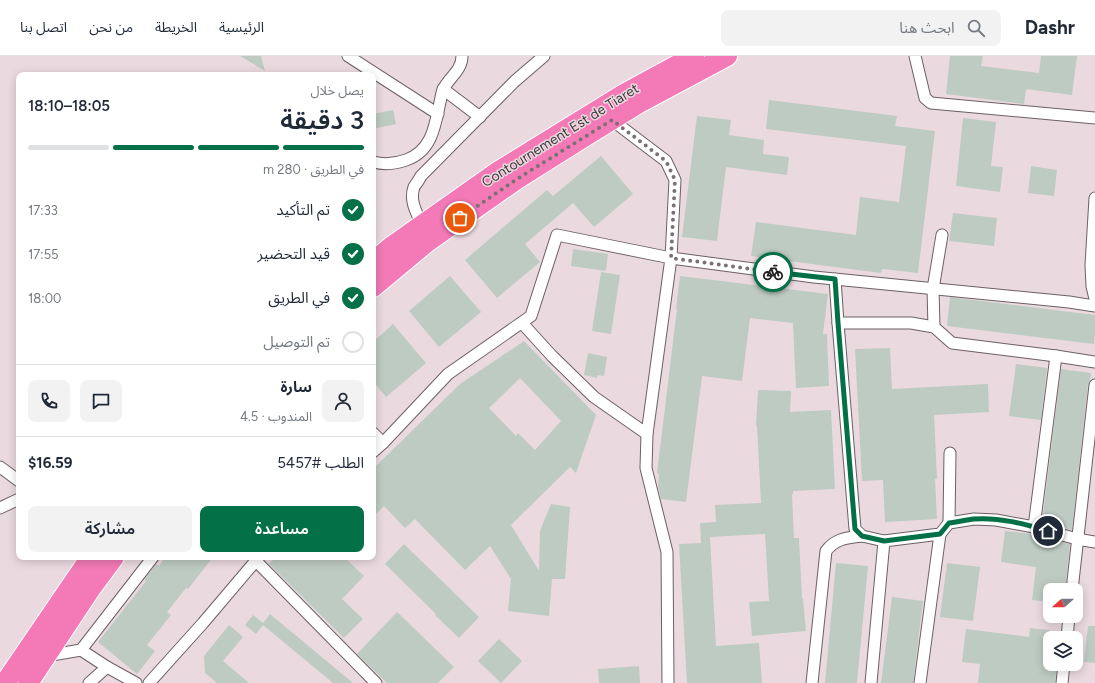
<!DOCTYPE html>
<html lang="ar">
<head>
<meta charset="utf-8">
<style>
  :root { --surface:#fff; --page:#f2f2f3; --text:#1f2937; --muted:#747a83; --line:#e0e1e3; --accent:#047048 }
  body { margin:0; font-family:Figtree,"Noto Sans Arabic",sans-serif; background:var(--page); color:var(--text); direction:rtl; height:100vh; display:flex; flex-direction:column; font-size:15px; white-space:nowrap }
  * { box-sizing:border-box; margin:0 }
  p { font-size:13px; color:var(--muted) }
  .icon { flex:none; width:22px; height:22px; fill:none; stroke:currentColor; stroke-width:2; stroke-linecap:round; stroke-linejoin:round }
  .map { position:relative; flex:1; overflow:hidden; direction:ltr }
  .sheet { position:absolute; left:16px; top:16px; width:360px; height:488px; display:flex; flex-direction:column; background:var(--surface); border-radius:8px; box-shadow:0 2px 10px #0003; direction:rtl }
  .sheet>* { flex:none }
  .needle { width:26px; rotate:249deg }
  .fabs { position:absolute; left:1043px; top:527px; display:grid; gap:8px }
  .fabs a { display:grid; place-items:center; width:40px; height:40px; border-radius:8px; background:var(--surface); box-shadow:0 2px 10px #0003; font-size:20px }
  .pin { position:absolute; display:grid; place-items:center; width:34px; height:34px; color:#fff; margin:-17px; border:2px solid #fff; border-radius:50%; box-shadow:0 1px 4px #0007 }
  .courier { position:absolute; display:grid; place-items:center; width:40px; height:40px; margin:-20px; border:3px solid #047048; border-radius:50%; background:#fff; color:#222; box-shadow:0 1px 5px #0007 }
  .summary em { font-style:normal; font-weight:600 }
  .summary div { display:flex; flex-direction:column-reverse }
  .summary { display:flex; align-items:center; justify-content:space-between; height:68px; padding:0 12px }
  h1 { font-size:26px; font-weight:600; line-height:30px }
  .bar { display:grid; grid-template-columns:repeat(4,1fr); gap:6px 4px; align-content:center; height:48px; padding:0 12px }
  .bar i { height:5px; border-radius:3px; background:var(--line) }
  .bar .selected { background:var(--accent) }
  .bar p { grid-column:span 4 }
  .line { display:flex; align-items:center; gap:10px; padding:0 12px; border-top:1px solid var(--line) }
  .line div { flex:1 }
  .round { display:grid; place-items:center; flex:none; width:42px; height:42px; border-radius:8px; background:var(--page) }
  ol { padding:0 12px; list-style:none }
  li { display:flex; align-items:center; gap:12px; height:44px }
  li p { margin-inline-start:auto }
  li .icon { padding:4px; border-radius:50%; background:var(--accent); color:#fff; stroke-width:4 }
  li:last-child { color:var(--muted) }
  li i { width:22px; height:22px; border:2px solid var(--line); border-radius:50% }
  .button { display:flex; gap:8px; margin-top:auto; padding:8px 12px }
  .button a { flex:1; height:46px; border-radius:8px; background:var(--accent); color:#fff; font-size:16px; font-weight:600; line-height:46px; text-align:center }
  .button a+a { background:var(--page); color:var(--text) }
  header { display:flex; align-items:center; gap:24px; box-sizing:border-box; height:56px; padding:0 20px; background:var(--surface); border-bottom:1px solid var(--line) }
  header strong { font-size:19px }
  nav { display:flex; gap:22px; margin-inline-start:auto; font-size:14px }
  .search { width:280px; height:36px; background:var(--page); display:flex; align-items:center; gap:10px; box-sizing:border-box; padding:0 14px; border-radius:8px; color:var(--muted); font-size:15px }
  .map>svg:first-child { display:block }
  .building { fill:#bdcbc2; fill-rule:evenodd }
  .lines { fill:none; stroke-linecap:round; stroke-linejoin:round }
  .street-casing { stroke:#6d5f65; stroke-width:13 }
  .highway-casing { stroke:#fff; stroke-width:22 }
  .street { stroke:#fff; stroke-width:11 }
  .highway { stroke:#f37ab6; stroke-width:20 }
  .done { stroke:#7b7175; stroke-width:4; stroke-dasharray:0 7.2 }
  .route { stroke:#047048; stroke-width:5 }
  .labels { text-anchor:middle; stroke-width:3; stroke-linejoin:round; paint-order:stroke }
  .street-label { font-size:14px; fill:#3f393c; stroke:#eadae0 }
</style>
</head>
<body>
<header>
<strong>Dashr</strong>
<div class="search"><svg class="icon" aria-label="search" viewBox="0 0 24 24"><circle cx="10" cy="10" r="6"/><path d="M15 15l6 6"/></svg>ابحث هنا</div>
<nav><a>الرئيسية</a><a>الخريطة</a><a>من نحن</a><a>اتصل بنا</a></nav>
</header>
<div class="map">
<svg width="1095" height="627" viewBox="0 0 1095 627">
  <rect width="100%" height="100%" fill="#eadae0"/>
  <g class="building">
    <path d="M 240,0 L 261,0 L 265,15 Z"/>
    <path d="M 950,0 L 983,0 L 981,10 L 1039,17 L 1041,0 L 1077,0 L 1072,39 L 1026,33 L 1024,48 L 946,38 Z"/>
    <path d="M 769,44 L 897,60 L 895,70 L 935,75 L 918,217 L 882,213 L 881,217 L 751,200 L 756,166 L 856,179 L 860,141 L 899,146 L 906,90 L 766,73 Z"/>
    <path d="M 393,54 L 396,68 L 373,73 L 373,58 Z"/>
    <path d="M 697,60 L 731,64 L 729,79 L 764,84 L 763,98 L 789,101 L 787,119 L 726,111 L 717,185 L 682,181 Z"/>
    <path d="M 963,62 L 996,66 L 991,110 L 1003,111 L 1000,136 L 956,130 Z"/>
    <path d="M 601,100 L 633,138 L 594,171 L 573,147 L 525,188 L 540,206 L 497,242 L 465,204 L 547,134 L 553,140 Z"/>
    <path d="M 1031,110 L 1057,114 L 1054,140 L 1028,137 Z"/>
    <path d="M 953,157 L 997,162 L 994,190 L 949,185 Z"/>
    <path d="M 573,193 L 608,198 L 606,215 L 571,210 Z"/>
    <path d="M 601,216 L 620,219 L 611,278 L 592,275 Z"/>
    <path d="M 450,220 L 481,256 L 439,291 L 409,255 Z"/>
    <path d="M 680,220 L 828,238 L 823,278 L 827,278 L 829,330 L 796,332 L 793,267 L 750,262 L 742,325 L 702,320 L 686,446 L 661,443 L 658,430 L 659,418 L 657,417 L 677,253 L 676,253 Z"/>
    <path d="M 950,241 L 1095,259 L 1095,278 L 1094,288 L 947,270 Z"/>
    <path d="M 393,268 L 426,307 L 386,341 L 373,325 L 373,286 Z"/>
    <path d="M 524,285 L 596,359 L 576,417 L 570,411 L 511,469 L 539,515 L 540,475 L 551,448 L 570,451 L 565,523 L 552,523 L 549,560 L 508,555 L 511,523 L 490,490 L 465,514 L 415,463 L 405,472 L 384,450 L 373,461 L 373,413 L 460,328 ZM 520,322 L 561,365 L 535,394 L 518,377 L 516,380 L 489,352 Z"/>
    <path d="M 890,292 L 892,333 L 988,328 L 989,356 L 934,359 L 937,423 L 935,423 L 937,463 L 885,466 L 883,424 L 862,425 L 855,293 Z"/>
    <path d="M 588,297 L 607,301 L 604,320 L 597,319 L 597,322 L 584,319 Z"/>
    <path d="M 1016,308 L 1047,312 L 1041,364 L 1009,360 Z"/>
    <path d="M 1061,313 L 1091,317 L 1090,324 L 1088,328 L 1072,474 L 1042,466 Z"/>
    <path d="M 758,334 L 791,335 L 790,356 L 831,354 L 835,433 L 793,435 L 793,438 L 792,438 L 794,482 L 799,482 L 802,542 L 803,542 L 806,575 L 752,580 L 749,546 L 769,545 L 765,478 L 710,481 L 716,590 L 759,587 L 762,627 L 687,627 L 679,488 L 701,487 L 700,467 L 716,466 L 715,449 L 761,447 L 757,370 L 756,370 Z"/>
    <path d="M 1005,475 L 1034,478 L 1070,488 L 1065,534 L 1050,534 L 1050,546 L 1032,544 L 1036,511 L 1001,506 Z"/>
    <path d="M 404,488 L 479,561 L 459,582 L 435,559 L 436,558 L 385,508 Z"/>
    <path d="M 165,501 L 213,501 L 188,533 L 186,532 L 167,556 L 171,559 L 147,589 L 155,595 L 137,618 L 98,586 L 146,525 L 144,524 L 156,508 L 159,510 Z"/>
    <path d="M 275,501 L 344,501 L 364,520 L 342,543 L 363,563 L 344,582 L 269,508 Z"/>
    <path d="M 836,507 L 868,510 L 857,627 L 825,627 Z"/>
    <path d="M 947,507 L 980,511 L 973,565 L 940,561 Z"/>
    <path d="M 892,541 L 923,545 L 913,627 L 881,627 Z"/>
    <path d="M 397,556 L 454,611 L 438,627 L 387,627 L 357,598 Z"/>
    <path d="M 270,558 L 353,627 L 333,627 L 263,569 L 256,578 L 245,569 L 253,559 L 263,567 Z"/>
    <path d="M 229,569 L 243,581 L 223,605 L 249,627 L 217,627 L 205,617 L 204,600 Z"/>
    <path d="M 1088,570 L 1095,570 L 1095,607 L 1084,606 Z"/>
    <path d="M 1030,572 L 1050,574 L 1050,608 L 1057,608 L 1055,627 L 978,627 L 980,608 L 962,606 L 966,573 L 1029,581 Z"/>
    <path d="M 499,583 L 522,605 L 501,627 L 478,605 Z"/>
    <path d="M 639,610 L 640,627 L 599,627 L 598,613 Z"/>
  </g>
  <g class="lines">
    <g class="street-casing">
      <g id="street">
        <path d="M 348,0 L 438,58"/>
        <path d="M 915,0 L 925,42 L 931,47 L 1095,62"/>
        <path d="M 443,33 L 480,61"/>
        <path d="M 612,64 L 666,105 L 675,124 L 671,202 L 814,221 L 1069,246 L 1095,250"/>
        <path d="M 373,106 C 385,109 395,108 406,104 C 432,95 435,70 440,46 C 441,43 441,38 443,34 C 448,22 462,15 462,0"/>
        <path d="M 1095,142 L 1091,209 L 1092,230 L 1095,243"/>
        <path d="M 422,169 C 417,157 409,145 414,131 C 416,128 419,124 421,120 L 515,25 L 544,0"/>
        <path d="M 835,223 L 838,267 L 855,473 L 862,480 L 884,485"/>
        <path d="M 522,267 L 552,300 L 594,341 L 647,378"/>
        <path d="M 838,267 L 911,267 L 934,271 L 952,287 L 1056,300 L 1095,306"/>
        <path d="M 934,271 L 933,233 L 942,179"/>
        <path d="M 373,377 L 383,387 L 373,396"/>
        <path d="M 383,387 L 448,318 L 531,260 L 557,179 L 671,202 L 647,378 L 646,412 L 667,496 L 668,627"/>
        <path d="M 0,411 L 19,425"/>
        <path d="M 0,452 L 19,443"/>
        <path d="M 949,467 L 950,397"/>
        <path d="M 1034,471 L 1056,300"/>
        <path d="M 256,505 L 376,627"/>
        <path d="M 1072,534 L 1095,329"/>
        <path d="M 1067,582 L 1069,560"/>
        <path d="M 81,594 L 107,611 L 136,627"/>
        <path d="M 46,600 L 81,594 L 153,501"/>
        <path d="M 89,627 L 107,611"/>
        <path d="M 149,627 L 203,567 L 259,501"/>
        <path d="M 812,627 L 826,495 C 836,482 847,482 862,480"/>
        <path d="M 871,627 L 884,485 L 940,478 L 949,467 L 974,463 L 996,464 L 1034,471 L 1077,483 L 1095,486"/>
        <path d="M 920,627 L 940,478"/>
        <path d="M 1062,627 L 1064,608"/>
      </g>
    </g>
    <g class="highway-casing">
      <g id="highway">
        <path d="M 373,206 L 391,191 L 499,115 L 624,38 L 694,0"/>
        <path d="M 373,231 L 427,186 L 517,123 L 587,79 L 639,47 L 727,0"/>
        <path d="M 5,627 L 91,501"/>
        <path d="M 28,627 L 91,532 L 114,501"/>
      </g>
    </g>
    <use href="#street" class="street"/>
    <use href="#highway" class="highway"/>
  </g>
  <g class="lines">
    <path class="done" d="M 460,162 L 517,123 L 612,64 L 666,105 L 675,124 L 671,202 L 773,216"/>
    <path class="route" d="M 773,216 L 835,223 L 838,267 L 855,473 L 862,480 L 884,485 L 940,478 L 949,467 C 957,466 966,464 974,463 C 999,461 1025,468 1048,475"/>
  </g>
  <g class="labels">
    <g class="street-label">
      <text transform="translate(560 79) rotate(-32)" y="5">Contournement Est de Tiaret</text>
    </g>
  </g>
</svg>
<div class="fabs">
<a><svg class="needle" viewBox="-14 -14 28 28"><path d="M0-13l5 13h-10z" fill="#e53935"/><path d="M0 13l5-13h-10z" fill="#747a83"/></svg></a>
<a><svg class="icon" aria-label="layers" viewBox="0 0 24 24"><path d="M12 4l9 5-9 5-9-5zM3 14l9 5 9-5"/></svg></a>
</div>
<div class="pin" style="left:460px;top:162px;background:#ea580c"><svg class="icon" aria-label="bag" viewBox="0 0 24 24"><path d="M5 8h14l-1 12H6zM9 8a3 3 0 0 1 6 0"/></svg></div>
<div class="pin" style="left:1048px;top:475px;background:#1f2937"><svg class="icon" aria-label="home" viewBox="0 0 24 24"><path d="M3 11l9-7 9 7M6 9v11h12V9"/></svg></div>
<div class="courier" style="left:773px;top:216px"><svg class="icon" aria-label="bike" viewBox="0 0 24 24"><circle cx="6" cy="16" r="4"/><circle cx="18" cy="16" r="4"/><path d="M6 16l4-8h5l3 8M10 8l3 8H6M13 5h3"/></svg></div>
<section class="sheet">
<div class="summary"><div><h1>3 دقيقة</h1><p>يصل خلال</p></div><em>18:05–18:10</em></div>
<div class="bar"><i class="selected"></i><i class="selected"></i><i class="selected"></i><i></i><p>في الطريق · 280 m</p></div>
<ol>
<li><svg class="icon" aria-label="check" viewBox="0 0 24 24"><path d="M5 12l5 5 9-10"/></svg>تم التأكيد<p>17:33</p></li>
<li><svg class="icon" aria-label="check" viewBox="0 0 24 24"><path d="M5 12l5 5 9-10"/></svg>قيد التحضير<p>17:55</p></li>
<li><svg class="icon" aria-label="check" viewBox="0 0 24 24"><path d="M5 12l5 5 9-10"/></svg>في الطريق<p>18:00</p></li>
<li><i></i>تم التوصيل</li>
</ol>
<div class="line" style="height:72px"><a class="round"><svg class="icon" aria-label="person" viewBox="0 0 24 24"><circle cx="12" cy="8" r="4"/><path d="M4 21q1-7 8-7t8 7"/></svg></a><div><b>سارة</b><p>المندوب · 4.5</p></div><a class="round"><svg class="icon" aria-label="chat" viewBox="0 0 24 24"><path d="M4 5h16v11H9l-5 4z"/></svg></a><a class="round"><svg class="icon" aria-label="phone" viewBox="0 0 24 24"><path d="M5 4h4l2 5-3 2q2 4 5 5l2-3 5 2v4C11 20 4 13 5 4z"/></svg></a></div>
<div class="line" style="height:52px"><div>الطلب #5457</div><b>$16.59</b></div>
<div class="button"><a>مساعدة</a><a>مشاركة</a></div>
</section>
</div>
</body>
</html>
